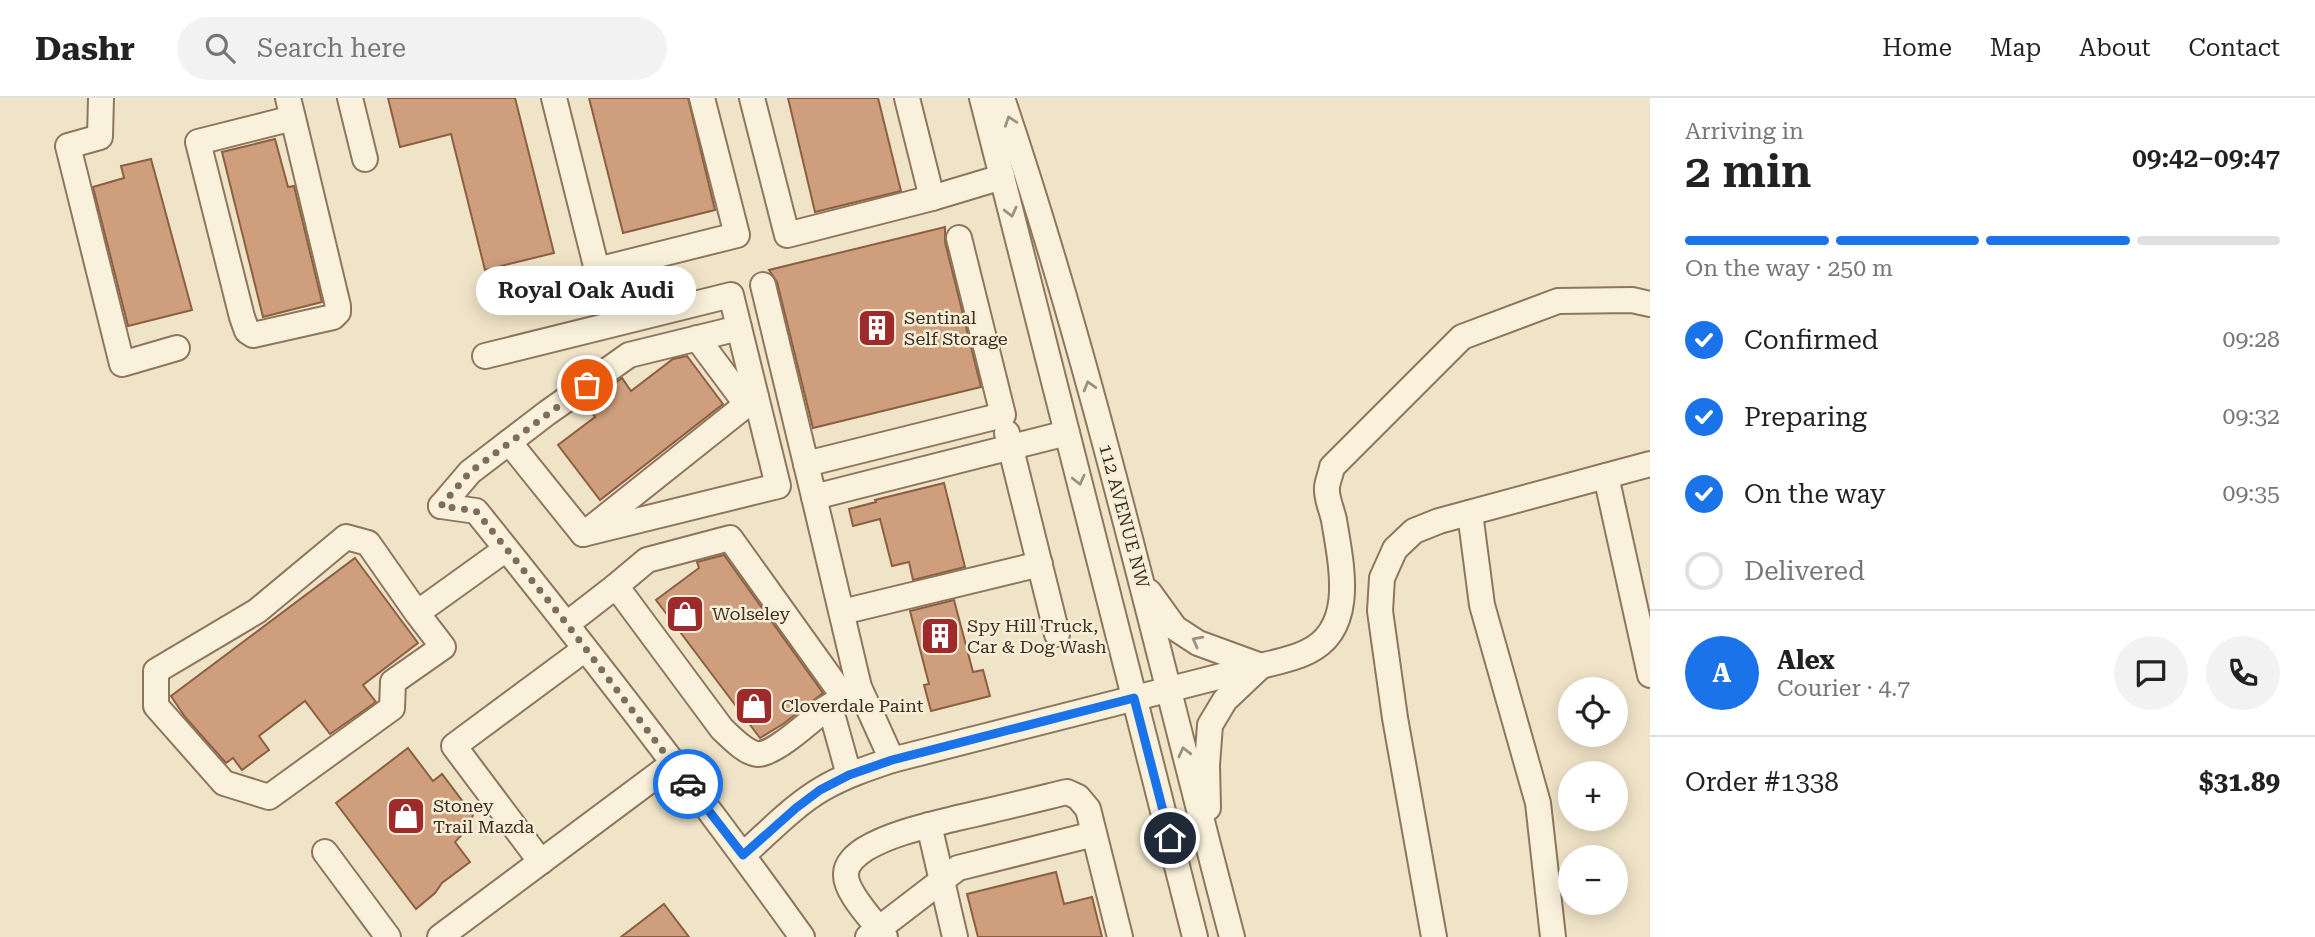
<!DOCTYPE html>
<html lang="en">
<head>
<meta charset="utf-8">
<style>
  :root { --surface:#fff; --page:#f2f2f2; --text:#222; --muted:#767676; --line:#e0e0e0; --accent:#1a73e8 }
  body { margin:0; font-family:"Roboto Serif",serif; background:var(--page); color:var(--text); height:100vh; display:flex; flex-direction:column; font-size:26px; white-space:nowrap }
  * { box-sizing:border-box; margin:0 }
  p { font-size:23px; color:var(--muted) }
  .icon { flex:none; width:38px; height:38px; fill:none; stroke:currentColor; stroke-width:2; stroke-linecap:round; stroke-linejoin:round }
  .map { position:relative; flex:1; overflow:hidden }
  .drawer { display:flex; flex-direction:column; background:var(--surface); width:665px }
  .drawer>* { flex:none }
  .tools { position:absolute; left:1558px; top:579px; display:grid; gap:14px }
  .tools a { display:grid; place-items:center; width:70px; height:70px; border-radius:50%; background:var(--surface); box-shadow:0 4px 18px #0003; font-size:35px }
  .pin { position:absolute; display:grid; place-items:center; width:60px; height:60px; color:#fff; margin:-30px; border:4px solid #fff; border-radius:50%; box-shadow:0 2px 7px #0007 }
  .courier { position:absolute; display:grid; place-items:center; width:70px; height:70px; margin:-35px; border:5px solid #1a73e8; border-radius:50%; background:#fff; color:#222; box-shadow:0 2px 9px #0007 }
  .bubble { position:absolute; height:49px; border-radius:24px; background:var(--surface); box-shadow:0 4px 18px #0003; font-size:23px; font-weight:600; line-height:49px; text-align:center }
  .summary em { font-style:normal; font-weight:600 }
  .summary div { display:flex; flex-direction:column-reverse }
  .summary { display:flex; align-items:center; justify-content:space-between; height:119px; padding:0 35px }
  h1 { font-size:46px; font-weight:600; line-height:52px }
  .bar { display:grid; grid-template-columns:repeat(4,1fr); gap:10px 7px; align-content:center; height:84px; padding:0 35px }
  .bar i { height:9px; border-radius:5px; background:var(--line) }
  .bar .selected { background:var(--accent) }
  .bar p { grid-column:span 4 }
  .line { display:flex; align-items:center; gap:18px; padding:0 35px; border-top:2px solid var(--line) }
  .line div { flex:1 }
  .round { display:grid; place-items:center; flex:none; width:74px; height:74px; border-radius:37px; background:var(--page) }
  ol { padding:0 35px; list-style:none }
  li { display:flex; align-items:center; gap:21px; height:77px }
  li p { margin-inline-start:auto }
  li .icon { padding:7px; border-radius:50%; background:var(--accent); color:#fff; stroke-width:4 }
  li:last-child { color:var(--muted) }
  li i { width:38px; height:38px; border:4px solid var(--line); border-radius:50% }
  header { display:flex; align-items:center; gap:42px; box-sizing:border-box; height:98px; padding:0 35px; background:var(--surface); border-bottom:2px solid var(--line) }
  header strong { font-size:33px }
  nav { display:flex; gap:38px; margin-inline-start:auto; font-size:24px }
  .search { width:490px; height:63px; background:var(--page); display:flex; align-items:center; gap:18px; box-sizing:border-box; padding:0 24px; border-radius:38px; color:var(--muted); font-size:26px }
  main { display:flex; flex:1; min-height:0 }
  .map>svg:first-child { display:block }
  .building { fill:#cf9f7d; stroke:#8d5f41; stroke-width:2 }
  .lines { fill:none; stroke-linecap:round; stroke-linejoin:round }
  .minor-casing { stroke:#8d765c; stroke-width:28 }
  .minor { stroke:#faf1dc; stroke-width:24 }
  .oneway { stroke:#9c907e }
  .done { stroke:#7c6e5b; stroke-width:7; stroke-dasharray:0 12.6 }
  .route { stroke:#1a73e8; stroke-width:9 }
  .labels { text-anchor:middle; stroke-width:5; stroke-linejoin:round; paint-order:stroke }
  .poi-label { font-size:18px; fill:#3d2e20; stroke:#f7eed8; text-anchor:start }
  .street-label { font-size:18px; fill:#3d2e20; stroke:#f7eed8 }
</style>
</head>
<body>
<header>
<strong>Dashr</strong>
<div class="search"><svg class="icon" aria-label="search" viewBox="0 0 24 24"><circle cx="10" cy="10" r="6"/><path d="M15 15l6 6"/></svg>Search here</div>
<nav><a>Home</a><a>Map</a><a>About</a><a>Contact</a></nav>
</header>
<main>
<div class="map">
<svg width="1650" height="839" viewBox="0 0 1650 839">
  <rect width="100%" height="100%" fill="#f0e4c8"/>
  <g class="building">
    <path d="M 388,0 L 515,0 L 554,155 L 485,172 L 451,36 L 400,49 Z"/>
    <path d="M 589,0 L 688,0 L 715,112 L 623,135 Z"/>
    <path d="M 788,0 L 878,0 L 901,93 L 815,114 Z"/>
    <path d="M 275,41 L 288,89 L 294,88 L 322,204 L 263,219 L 222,54 Z"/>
    <path d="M 151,61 L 192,212 L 128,228 L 93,89 L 124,80 L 121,68 Z"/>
    <path d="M 945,129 L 945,144 L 981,289 L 813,330 L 777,184 L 769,172 Z"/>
    <path d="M 687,258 L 723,306 L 600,402 L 558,347 L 595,319 L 586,306 L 622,280 L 631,293 L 673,261 Z"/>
    <path d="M 944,385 L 965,469 L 913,482 L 909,464 L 892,468 L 880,421 L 853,428 L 849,411 L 876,404 L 875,402 Z"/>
    <path d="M 724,457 L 823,595 L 783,626 L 760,640 L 656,502 L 699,470 L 697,464 Z"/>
    <path d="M 355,460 L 418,545 L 363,587 L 376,604 L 330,636 L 305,603 L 259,638 L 269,652 L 242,672 L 233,660 L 226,665 L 185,619 L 171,598 Z"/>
    <path d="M 954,502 L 973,574 L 983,572 L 990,598 L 931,613 L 924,587 L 929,586 L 910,513 Z"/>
    <path d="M 408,650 L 433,683 L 442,676 L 473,717 L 468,730 L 455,744 L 470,764 L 442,785 L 435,795 L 416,811 L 336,705 Z"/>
    <path d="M 1056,774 L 1064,806 L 1092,799 L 1102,839 L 978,839 L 967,796 Z"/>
    <path d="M 664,806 L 689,839 L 621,839 Z"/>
  </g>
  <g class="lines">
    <g class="minor-casing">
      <g id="minor">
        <path d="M 101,0 L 100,39 L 68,48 L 122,266 L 177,250"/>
        <path d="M 288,0 L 293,20 L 338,208 L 338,214 L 333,219 L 253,237 L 247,233 L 242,219 L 198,44 L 293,20"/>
        <path d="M 350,0 L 365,61"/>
        <path d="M 554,0 L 597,172 L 737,137 L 702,0"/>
        <path d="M 752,0 L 787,137 L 932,100 L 1002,79"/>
        <path d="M 907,0 L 932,100"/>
        <path d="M 982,0 L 1195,839"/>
        <path d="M 1002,0 C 1095,275 1158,559 1232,839"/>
        <path d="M 763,187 L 814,399 L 1067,335"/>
        <path d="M 697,240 L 747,307"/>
        <path d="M 485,258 L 731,197 L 778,388 L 583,436"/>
        <path d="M 1007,335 L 1057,536"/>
        <path d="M 509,344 L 583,436"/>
        <path d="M 806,366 L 1003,317 L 959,140"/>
        <path d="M 1606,378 L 1650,577"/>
        <path d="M 814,399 L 859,589 L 892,662"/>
        <path d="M 441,408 L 476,413 C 588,552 698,694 802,839"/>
        <path d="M 441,408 L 470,374 L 547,315 L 629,257 L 739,230"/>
        <path d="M 1470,415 L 1482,507 L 1538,705 L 1553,839"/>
        <path d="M 589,432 L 756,299"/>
        <path d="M 616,488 L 647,462 L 730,440 L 844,599"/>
        <path d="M 1149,494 L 1175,530 L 1198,545 L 1261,568 L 1225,602 L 1210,627 L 1207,667 L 1208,710"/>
        <path d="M 842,514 L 1040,466"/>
        <path d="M 417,515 L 368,445 L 346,439 L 257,513 L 156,573 L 156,608 L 224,685 L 269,699 L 392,610 L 393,584 L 443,549 L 417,515 L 506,451"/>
        <path d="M 567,526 L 616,488 L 722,631 C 731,639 744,654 757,656 C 772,658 812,622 825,611"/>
        <path d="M 838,603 L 825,611 L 834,623 L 849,677"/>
        <path d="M 929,727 L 955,839"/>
        <path d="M 325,754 L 388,839"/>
        <path d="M 743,757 C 768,735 793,708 822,691 C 844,678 868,670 892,662 L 1261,568 C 1276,564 1293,561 1307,554 C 1357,531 1341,466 1334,422 C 1332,412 1326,400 1327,390 C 1327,384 1331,376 1332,369 L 1462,239 L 1558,203 L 1632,202 L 1650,206"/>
        <path d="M 541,764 L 454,648 L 585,551"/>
        <path d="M 440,839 L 672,666"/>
        <path d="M 868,839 L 958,770 L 1094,736"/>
        <path d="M 885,839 C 874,823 845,795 846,776 C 846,765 856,757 865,751 C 892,735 926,728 957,720 C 994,712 1030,703 1067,694 L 1078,699 L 1088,711 L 1120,839"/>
        <path d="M 1434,839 L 1395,620 L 1380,513 L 1382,480 L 1395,451 L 1414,433 L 1439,423 L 1650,366"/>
      </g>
    </g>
    <use href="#minor" class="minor"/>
  </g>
  <defs><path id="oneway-chevron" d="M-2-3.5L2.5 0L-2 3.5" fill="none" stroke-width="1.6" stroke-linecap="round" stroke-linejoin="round" transform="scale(1.75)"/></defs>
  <g class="oneway">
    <use href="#oneway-chevron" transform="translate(1010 23) rotate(-109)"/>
    <use href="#oneway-chevron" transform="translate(1011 114) rotate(76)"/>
    <use href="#oneway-chevron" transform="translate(1089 288) rotate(-106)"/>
    <use href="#oneway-chevron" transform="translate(1079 382) rotate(76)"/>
    <use href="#oneway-chevron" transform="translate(1197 543) rotate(-152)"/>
    <use href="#oneway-chevron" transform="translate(1184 654) rotate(-104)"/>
  </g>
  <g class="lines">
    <path class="done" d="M 587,287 L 470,374 L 441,408 L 476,413 L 567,526 L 688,686"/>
    <path class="route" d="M 688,686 L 743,757 L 796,710 L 820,692 L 849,677 L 892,662 L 1134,600 L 1170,740"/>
  </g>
  <defs>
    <g id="building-square" transform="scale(2.0125)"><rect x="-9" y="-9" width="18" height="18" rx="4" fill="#9e2a2b" stroke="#f7eed8"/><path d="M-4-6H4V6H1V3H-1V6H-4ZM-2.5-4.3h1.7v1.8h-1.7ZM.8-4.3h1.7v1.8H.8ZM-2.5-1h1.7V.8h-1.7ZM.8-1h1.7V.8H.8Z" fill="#fff"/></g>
    <g id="shop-square" transform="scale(2.0125)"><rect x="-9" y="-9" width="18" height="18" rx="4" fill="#9e2a2b" stroke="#f7eed8"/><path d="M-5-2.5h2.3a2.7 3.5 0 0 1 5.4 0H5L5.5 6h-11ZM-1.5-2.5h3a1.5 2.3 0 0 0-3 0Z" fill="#fff"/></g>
  </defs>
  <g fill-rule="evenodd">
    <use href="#building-square" x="877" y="230"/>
    <use href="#shop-square" x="685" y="516"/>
    <use href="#building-square" x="940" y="538"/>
    <use href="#shop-square" x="754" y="608"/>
    <use href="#shop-square" x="406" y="718"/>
  </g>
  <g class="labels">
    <g class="poi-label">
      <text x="904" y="226">Sentinal<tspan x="904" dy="21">Self Storage</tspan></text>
      <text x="712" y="522">Wolseley</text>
      <text x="967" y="534">Spy Hill Truck,<tspan x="967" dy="21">Car &amp; Dog Wash</tspan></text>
      <text x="781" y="614">Cloverdale Paint</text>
      <text x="433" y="714">Stoney<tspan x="433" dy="21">Trail Mazda</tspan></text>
    </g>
    <g class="street-label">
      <text transform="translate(1124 418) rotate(75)" y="6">112 AVENUE NW</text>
    </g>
  </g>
</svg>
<div class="tools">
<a><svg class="icon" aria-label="locate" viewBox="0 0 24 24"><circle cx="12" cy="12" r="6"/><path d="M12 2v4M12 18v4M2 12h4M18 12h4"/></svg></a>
<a>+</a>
<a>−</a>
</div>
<div class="pin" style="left:587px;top:287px;background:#ea580c"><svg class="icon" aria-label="bag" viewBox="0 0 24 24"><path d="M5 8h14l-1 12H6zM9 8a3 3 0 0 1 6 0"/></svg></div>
<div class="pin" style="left:1170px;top:740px;background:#1f2937"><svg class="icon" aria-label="home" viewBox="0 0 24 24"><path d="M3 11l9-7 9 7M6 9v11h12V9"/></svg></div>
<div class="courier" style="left:688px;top:686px"><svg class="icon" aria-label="car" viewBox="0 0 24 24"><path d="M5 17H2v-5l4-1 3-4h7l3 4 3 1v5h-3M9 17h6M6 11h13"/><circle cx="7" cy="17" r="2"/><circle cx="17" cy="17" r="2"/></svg></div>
<div class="bubble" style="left:476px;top:168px;width:220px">Royal Oak Audi</div>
</div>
<section class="drawer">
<div class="summary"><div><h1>2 min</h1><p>Arriving in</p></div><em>09:42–09:47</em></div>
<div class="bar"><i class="selected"></i><i class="selected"></i><i class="selected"></i><i></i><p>On the way · 250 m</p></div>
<ol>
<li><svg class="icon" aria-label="check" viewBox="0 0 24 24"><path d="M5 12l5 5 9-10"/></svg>Confirmed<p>09:28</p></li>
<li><svg class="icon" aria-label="check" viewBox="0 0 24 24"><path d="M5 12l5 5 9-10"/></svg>Preparing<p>09:32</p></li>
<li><svg class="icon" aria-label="check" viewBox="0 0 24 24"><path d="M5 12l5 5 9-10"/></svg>On the way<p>09:35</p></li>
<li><i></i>Delivered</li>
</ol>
<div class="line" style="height:126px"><b class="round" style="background:var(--accent);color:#fff">A</b><div><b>Alex</b><p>Courier · 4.7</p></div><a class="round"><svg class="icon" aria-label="chat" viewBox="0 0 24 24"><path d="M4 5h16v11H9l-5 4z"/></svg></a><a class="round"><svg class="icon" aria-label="phone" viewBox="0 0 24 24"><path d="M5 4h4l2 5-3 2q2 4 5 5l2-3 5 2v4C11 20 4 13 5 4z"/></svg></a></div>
<div class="line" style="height:91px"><div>Order #1338</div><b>$31.89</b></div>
</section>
</main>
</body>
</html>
